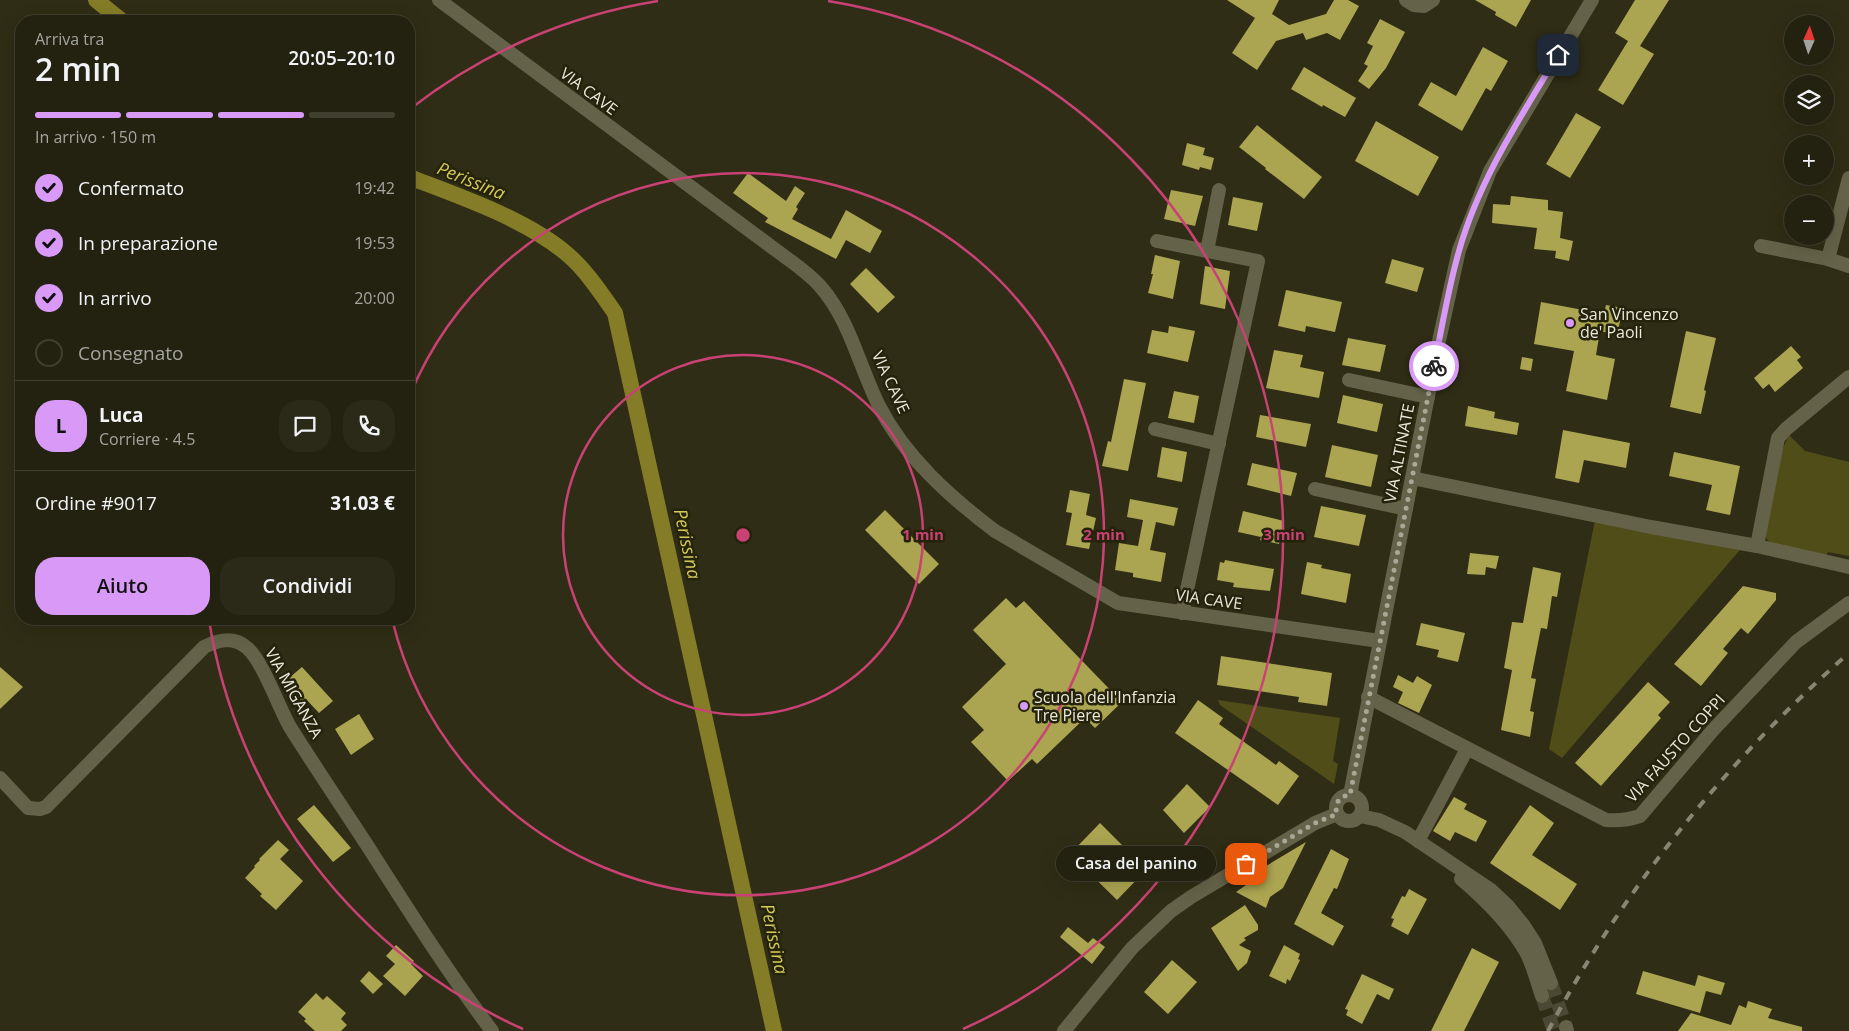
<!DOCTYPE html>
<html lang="it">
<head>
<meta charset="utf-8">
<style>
  :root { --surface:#232210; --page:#2b2a19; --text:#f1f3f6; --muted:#a3a49f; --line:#403f30; --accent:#d99af7 }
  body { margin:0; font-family:"Open Sans",sans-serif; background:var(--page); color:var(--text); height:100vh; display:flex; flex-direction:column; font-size:19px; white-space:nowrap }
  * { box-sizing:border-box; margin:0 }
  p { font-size:16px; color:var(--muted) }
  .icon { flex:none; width:28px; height:28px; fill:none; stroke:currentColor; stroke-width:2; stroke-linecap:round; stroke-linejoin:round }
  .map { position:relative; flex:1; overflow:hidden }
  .panel { position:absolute; left:15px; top:15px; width:400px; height:610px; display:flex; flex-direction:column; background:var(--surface); border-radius:20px; box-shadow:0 5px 20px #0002,0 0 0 1px var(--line) }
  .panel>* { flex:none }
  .needle { width:32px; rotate:3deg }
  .controls { position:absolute; left:1784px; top:15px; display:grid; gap:10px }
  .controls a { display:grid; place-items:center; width:50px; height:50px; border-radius:50%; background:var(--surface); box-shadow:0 5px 20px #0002,0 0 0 1px var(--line); font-size:25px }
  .pin { position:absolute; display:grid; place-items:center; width:42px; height:42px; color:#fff; margin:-21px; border-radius:10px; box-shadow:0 2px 8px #0006 }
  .courier { position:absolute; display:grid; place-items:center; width:50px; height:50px; margin:-25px; border:4px solid #d99af7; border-radius:50%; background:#fff; color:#222; box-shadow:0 1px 6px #0007 }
  .bubble { position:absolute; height:35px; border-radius:18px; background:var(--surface); box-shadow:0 5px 20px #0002,0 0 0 1px var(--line); font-size:16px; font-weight:600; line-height:35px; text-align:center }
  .overview em { font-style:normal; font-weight:600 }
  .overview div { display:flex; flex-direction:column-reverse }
  .overview { display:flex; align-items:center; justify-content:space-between; height:85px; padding:0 20px }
  h1 { font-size:32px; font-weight:600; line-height:38px }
  .bar { display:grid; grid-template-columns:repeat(4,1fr); gap:8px 5px; align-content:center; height:60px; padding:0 20px }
  .bar i { height:6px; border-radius:4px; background:var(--line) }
  .bar .on { background:var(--accent) }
  .bar p { grid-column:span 4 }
  .line { display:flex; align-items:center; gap:12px; padding:0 20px; border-top:1px solid var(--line) }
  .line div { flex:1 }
  .round { display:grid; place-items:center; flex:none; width:52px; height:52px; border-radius:20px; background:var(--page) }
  ol { padding:0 20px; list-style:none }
  li { display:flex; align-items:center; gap:15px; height:55px }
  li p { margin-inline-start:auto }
  li .icon { padding:5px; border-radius:50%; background:var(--accent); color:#111; stroke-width:4 }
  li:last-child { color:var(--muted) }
  li i { width:28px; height:28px; border:2px solid var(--line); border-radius:50% }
  .action { display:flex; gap:10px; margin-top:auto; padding:10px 20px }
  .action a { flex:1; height:58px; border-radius:20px; background:var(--accent); color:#111; font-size:20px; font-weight:600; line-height:58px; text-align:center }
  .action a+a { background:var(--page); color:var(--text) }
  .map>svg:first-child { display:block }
  .green { fill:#514d19 }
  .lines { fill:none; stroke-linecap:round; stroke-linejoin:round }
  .canal { stroke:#847c26; stroke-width:16 }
  .building { fill:#aba451 }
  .minor-tunnel { stroke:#4b4933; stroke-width:14; stroke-dasharray:14 7; stroke-linecap:butt }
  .minor { stroke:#646248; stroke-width:14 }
  .tertiary { stroke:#646248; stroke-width:14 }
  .rail { stroke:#888673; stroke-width:4; stroke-dasharray:9 9; stroke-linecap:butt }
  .done { stroke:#a9a796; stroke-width:5; stroke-dasharray:0 9 }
  .route { stroke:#d99af7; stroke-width:6 }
  .ring { fill:none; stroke:#ca4275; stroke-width:2.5 }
  .poi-dot { fill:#d99af7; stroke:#25230b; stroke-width:2 }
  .labels { text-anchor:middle; stroke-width:5; stroke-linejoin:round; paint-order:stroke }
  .street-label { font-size:16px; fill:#eae9db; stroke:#25230b }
  .poi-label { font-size:16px; fill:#eae9db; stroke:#25230b; text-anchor:start }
  .water-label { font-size:18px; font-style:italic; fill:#d5ca58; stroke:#25230b }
  .centre { fill:#ca4275; stroke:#25230b; stroke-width:2.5 }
  .ring-label { font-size:15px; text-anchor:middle; font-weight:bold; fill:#ca4275; stroke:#25230b; stroke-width:5; stroke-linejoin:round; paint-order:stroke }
</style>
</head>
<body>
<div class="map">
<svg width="1849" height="1031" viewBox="0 0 1849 1031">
  <rect width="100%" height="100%" fill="#2f2d15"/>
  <g class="green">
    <path d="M 1789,435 L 1805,451 L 1849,462 L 1849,556 L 1828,552 L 1826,557 L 1771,544 L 1766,538 L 1765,532 L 1783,448 Z"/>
    <path d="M 1596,515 L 1745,544 L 1562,758 L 1549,749 Z"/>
    <path d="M 1218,700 L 1340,718 L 1333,761 L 1338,764 L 1334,784 L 1220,705 Z"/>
  </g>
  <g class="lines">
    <g class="canal">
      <path d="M 96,0 L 122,21"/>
      <path d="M 409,177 C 459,196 526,219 567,254 C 586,270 601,293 615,313 L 774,1031"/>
    </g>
  </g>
  <g class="building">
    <path d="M 1227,0 L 1279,0 L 1272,14 L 1289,25 L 1326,14 L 1334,0 L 1348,0 L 1359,6 L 1340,40 L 1327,33 L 1306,40 L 1303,33 L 1276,41 L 1257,70 L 1232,53 L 1255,18 Z"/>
    <path d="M 1475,0 L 1531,0 L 1516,27 L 1495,15 L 1496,12 Z"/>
    <path d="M 1635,0 L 1669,0 L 1640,46 L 1654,54 L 1623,105 L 1598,90 L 1628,41 L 1615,33 Z"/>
    <path d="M 1380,19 L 1405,32 L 1386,68 L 1369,89 L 1358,81 L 1368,66 L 1364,64 L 1373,46 L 1367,43 Z"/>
    <path d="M 1483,47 L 1508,61 L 1491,91 L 1486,88 L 1462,131 L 1418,105 L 1431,82 L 1456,96 Z"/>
    <path d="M 1304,67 L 1356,98 L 1345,117 L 1323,105 L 1322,107 L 1291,89 Z"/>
    <path d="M 1576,113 L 1601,127 L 1570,178 L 1546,164 Z"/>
    <path d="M 1376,121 L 1439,157 L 1418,196 L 1355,161 Z"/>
    <path d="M 1257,125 L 1322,177 L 1304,199 L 1265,169 L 1266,168 L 1239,147 Z"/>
    <path d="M 1187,143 L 1205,148 L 1203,155 L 1214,158 L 1211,170 L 1200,167 L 1199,170 L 1182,165 Z"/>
    <path d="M 748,173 L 786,201 L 795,186 L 805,193 L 796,207 L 798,209 L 792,219 L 831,239 L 846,210 L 882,231 L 870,253 L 846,240 L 836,259 L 765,222 L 768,218 L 733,193 Z"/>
    <path d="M 1171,190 L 1203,196 L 1195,226 L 1164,219 Z"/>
    <path d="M 1511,196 L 1548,200 L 1548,210 L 1563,212 L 1560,238 L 1573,241 L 1569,261 L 1555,258 L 1556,251 L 1534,249 L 1537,228 L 1492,223 L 1493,204 L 1510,205 Z"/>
    <path d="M 1233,197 L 1263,203 L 1257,231 L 1228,225 Z"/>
    <path d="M 1155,255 L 1180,261 L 1173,299 L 1148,293 L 1153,274 L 1151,274 Z"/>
    <path d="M 1392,259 L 1424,268 L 1417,292 L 1385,283 Z"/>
    <path d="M 1205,266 L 1230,271 L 1225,309 L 1200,304 Z"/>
    <path d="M 866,268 L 895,297 L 878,313 L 850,284 Z"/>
    <path d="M 1286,290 L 1342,302 L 1335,332 L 1306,326 L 1305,332 L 1278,326 Z"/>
    <path d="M 1541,302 L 1604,314 L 1606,305 L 1623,308 L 1617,335 L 1600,331 L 1596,355 L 1615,359 L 1607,400 L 1566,391 L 1574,351 L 1534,344 Z"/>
    <path d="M 1169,326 L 1195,331 L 1188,362 L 1147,353 L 1152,330 L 1168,333 Z"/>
    <path d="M 1686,331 L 1716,338 L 1704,390 L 1706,391 L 1701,414 L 1670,407 Z"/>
    <path d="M 1348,338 L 1386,345 L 1380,372 L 1342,365 Z"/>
    <path d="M 1791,346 L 1801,357 L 1797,360 L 1803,368 L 1775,392 L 1769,384 L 1763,389 L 1754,378 Z"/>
    <path d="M 1274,350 L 1303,355 L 1300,367 L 1324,372 L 1319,398 L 1266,388 Z"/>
    <path d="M 1522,357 L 1533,359 L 1531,371 L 1520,369 Z"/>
    <path d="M 1124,379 L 1146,383 L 1128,471 L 1102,466 L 1108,441 L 1111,442 Z"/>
    <path d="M 1174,391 L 1199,396 L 1194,423 L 1168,418 Z"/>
    <path d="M 1343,395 L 1383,404 L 1377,432 L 1337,423 Z"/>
    <path d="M 1468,406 L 1495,412 L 1494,418 L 1519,423 L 1517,435 L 1465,426 Z"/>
    <path d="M 1260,415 L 1311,424 L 1306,447 L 1256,437 Z"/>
    <path d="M 1563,430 L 1630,443 L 1626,468 L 1584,460 L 1579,483 L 1555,478 Z"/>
    <path d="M 1332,445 L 1378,455 L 1371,487 L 1325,477 Z"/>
    <path d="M 1162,447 L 1187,452 L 1182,482 L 1157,477 Z"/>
    <path d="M 1674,452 L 1740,466 L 1730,515 L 1706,510 L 1712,485 L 1669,476 Z"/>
    <path d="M 1252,463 L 1297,473 L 1291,496 L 1247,485 Z"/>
    <path d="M 1070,490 L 1090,494 L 1086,515 L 1096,518 L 1089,549 L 1066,545 L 1072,513 L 1066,512 Z"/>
    <path d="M 1130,499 L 1178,508 L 1174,526 L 1156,522 L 1150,550 L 1166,553 L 1161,582 L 1133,577 L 1133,573 L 1115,570 L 1119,543 L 1138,546 L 1143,520 L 1127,517 Z"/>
    <path d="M 1321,506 L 1366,515 L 1359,546 L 1314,537 Z"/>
    <path d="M 885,510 L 939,564 L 919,584 L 865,530 Z"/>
    <path d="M 1243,511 L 1284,521 L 1279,544 L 1260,540 L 1261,537 L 1238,532 Z"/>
    <path d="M 1470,553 L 1499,556 L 1496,569 L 1486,567 L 1485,575 L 1467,574 Z"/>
    <path d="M 1225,560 L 1274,569 L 1270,591 L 1233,587 L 1234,583 L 1217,580 L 1220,562 L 1224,563 Z"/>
    <path d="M 1307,562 L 1322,565 L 1321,568 L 1351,574 L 1346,603 L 1301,594 Z"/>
    <path d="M 1533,567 L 1561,573 L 1557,597 L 1552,596 L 1547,629 L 1541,628 L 1531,678 L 1536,679 L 1530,711 L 1534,712 L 1530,737 L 1501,730 L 1512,670 L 1504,668 L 1512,622 L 1523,623 Z"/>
    <path d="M 1743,586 L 1776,593 L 1776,600 L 1748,634 L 1741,628 L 1723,649 L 1728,653 L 1701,686 L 1674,664 Z"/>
    <path d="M 1006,598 L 1016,608 L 1024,601 L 1122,702 L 1095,728 L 1085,718 L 1037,764 L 1032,759 L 1008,781 L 971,742 L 984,730 L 962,707 L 1006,664 L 973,630 Z"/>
    <path d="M 1421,623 L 1465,633 L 1458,662 L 1437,657 L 1439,650 L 1416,645 Z"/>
    <path d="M 1221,656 L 1332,673 L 1327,706 L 1298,702 L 1299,697 L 1217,685 Z"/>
    <path d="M 0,667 L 23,687 L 0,709 Z"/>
    <path d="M 302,667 L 333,701 L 319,713 L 305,698 L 300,703 L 283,683 Z"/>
    <path d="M 1398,675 L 1413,683 L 1417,676 L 1432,685 L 1419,713 L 1398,703 L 1403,692 L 1393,687 Z"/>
    <path d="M 1648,682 L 1670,702 L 1658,715 L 1661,718 L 1601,786 L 1575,763 Z"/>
    <path d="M 1198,700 L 1223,718 L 1219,724 L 1276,765 L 1279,761 L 1299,776 L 1278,805 L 1175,733 Z"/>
    <path d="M 359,714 L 374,739 L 351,755 L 335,729 Z"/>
    <path d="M 1187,784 L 1210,807 L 1184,833 L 1163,810 Z"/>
    <path d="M 1454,797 L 1467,804 L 1464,809 L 1487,821 L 1476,842 L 1455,832 L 1450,841 L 1433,831 Z"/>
    <path d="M 314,805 L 351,848 L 333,862 L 297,819 Z"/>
    <path d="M 1530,805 L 1554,823 L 1532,855 L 1577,884 L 1560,910 L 1490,863 Z"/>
    <path d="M 1100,823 L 1128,851 L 1133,845 L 1152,864 L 1117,900 L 1070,854 Z"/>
    <path d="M 278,840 L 289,850 L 280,859 L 303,881 L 276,910 L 260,896 L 262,894 L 245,878 L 255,867 L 254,866 L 260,860 L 259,859 Z"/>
    <path d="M 1306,842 L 1283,888 L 1270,897 L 1266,908 L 1236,892 L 1249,883 L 1246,878 Z"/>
    <path d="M 1331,849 L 1349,859 L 1337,889 L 1334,888 L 1321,913 L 1344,926 L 1333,946 L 1294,924 Z"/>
    <path d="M 1409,889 L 1427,899 L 1408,935 L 1391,926 L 1394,919 L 1391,918 L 1402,896 L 1405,897 Z"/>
    <path d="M 1245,905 L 1258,925 L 1258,930 L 1244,938 L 1246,940 L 1239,945 L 1251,951 L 1247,963 L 1238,971 L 1211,928 Z"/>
    <path d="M 1068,927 L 1088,943 L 1093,938 L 1105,947 L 1092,964 L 1060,937 Z"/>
    <path d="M 396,945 L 414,961 L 411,964 L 423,976 L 405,996 L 383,976 L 395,964 L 386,956 Z"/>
    <path d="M 1284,945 L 1300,954 L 1298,959 L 1300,960 L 1290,981 L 1287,979 L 1286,984 L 1269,976 Z"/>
    <path d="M 1472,948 L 1499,962 L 1464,1031 L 1431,1031 Z"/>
    <path d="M 1172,960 L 1197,982 L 1168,1014 L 1144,992 Z"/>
    <path d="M 369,971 L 383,984 L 373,994 L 360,981 Z"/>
    <path d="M 1643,971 L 1695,986 L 1698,975 L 1725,983 L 1721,995 L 1706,991 L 1700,1013 L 1636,994 Z"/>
    <path d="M 1362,974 L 1394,989 L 1389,1000 L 1377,994 L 1362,1024 L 1346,1015 L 1348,1010 L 1345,1009 Z"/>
    <path d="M 316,993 L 323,1000 L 327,996 L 346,1013 L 341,1019 L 347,1025 L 341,1031 L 315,1031 L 304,1021 L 306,1019 L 298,1012 Z"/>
    <path d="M 1748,1001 L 1772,1009 L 1768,1018 L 1802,1027 L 1802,1031 L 1678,1031 L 1691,1013 L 1731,1025 L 1739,1005 L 1746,1008 Z"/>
  </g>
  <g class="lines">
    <g class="minor-tunnel">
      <path d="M 1551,983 L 1566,1027"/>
      <path d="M 1542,996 L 1554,1031"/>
    </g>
    <g class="minor">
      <path d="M 439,0 L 788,259 C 799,267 811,276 820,286 C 850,320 859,366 879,406 C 905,457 950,497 995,531 L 1118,603 L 1379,641"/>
      <path d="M 1406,0 L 1414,5 L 1424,6 L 1433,0"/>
      <path d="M 1157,241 L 1258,261 L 1182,613"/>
      <path d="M 1761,246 L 1828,259 L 1849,266"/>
      <path d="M 1207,251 L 1219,190"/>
      <path d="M 1828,259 L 1849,178"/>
      <path d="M 1349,380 L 1428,397"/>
      <path d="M 1155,429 L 1219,444"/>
      <path d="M 1412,478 L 1651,527 L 1757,546 L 1849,567"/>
      <path d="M 1315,489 L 1406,509"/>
      <path d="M 1757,546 L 1778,438 L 1786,429 L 1849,377"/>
      <path d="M 1368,697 L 1606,820 C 1619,821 1628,820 1640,816 L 1713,730 L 1796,642 L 1849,603"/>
      <path d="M 0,778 L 28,808 L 40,809 L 46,807 L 204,647 C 218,640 233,636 246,647 C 262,659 279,708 290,727 C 315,767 341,805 367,845 C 407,908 447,971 492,1031"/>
      <path d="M 1360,816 L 1379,820 L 1405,832 L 1491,890 L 1507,905 L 1524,926 L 1535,943 L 1551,983"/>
      <path d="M 1418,841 L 1467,749"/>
      <path d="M 1461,879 C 1486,900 1509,923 1526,952 C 1533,965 1537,982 1542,996"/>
      <path d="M 1566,1027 L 1567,1031"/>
    </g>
    <g class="tertiary">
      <circle cx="1349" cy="808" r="13"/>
      <path d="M 1350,795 L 1437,350 L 1459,250 L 1490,171 L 1592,0"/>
      <path d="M 1064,1031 L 1132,948 L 1171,911 L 1191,897 L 1315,823 L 1337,814"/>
    </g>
    <path class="rail" d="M 1548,1031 C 1624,888 1727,760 1849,653"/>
  </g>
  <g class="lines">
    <path class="done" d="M 1246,864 L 1315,823 L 1337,814 C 1334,804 1339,796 1350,795 L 1434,366"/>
    <path class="route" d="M 1434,366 C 1442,328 1448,289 1459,251 C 1479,180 1520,118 1558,55"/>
  </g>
  <g class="ring">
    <circle cx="743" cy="535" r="180"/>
    <path d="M409 397A361 361 0 1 1 392 619"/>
    <path d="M523 1029A541 541 0 0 1 209 620M410 109A541 541 0 0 1 658 1M828 1A541 541 0 0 1 963 1029"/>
  </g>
  <g class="poi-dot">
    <circle cx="1570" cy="323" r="5"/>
    <circle cx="1024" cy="706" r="5"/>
  </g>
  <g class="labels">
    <g class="street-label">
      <text transform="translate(589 91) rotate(37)" y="6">VIA CAVE</text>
      <text transform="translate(891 382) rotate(65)" y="6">VIA CAVE</text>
      <text transform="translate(1399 453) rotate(-79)" y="6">VIA ALTINATE</text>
      <text transform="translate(1209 599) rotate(8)" y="6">VIA CAVE</text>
      <text transform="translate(294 693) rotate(61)" y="6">VIA MIGANZA</text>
      <text transform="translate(1675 748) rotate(-48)" y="6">VIA FAUSTO COPPI</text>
    </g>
    <g class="poi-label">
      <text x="1580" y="320">San Vincenzo<tspan x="1580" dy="18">de' Paoli</tspan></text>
      <text x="1034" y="703">Scuola dell'Infanzia<tspan x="1034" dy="18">Tre Piere</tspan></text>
    </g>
    <g class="water-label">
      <text transform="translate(471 181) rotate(22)" y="6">Perissina</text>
      <text transform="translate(687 544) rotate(78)" y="6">Perissina</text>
      <text transform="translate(774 939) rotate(78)" y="6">Perissina</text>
    </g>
  </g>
  <circle cx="743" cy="535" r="8" class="centre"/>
  <g class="ring-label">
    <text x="923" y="540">1 min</text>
    <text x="1104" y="540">2 min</text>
    <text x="1284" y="540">3 min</text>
  </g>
</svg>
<div class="controls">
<a><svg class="needle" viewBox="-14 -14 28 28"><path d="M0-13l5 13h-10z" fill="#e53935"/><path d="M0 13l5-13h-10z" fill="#a3a49f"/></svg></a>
<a><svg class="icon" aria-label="layers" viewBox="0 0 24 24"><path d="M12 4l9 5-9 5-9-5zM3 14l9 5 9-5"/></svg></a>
<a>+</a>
<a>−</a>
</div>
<div class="pin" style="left:1246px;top:864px;background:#ea580c"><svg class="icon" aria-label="bag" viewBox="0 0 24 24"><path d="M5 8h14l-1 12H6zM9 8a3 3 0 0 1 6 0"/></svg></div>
<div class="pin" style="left:1558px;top:55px;background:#1f2937"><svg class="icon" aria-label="home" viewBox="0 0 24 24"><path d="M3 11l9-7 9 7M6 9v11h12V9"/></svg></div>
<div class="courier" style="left:1434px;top:366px"><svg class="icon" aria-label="bike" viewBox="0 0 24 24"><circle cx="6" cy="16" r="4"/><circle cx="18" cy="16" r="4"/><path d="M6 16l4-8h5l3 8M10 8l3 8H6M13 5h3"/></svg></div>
<div class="bubble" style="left:1056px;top:846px;width:160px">Casa del panino</div>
<section class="panel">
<div class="overview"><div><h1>2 min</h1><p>Arriva tra</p></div><em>20:05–20:10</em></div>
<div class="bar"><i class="on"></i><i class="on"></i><i class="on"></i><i></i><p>In arrivo · 150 m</p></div>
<ol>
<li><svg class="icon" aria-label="check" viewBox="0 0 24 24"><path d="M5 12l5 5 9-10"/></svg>Confermato<p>19:42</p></li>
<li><svg class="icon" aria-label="check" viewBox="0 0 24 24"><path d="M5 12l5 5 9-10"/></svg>In preparazione<p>19:53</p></li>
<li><svg class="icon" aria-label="check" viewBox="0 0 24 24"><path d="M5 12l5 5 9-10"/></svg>In arrivo<p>20:00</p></li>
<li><i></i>Consegnato</li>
</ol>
<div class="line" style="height:90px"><b class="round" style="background:var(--accent);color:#111">L</b><div><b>Luca</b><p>Corriere · 4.5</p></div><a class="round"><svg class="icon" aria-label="chat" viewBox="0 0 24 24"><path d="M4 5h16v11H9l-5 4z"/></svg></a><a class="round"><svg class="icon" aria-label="phone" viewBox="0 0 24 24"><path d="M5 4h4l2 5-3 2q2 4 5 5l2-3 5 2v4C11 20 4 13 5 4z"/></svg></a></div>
<div class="line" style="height:65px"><div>Ordine #9017</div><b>31.03 €</b></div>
<div class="action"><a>Aiuto</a><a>Condividi</a></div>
</section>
</div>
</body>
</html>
